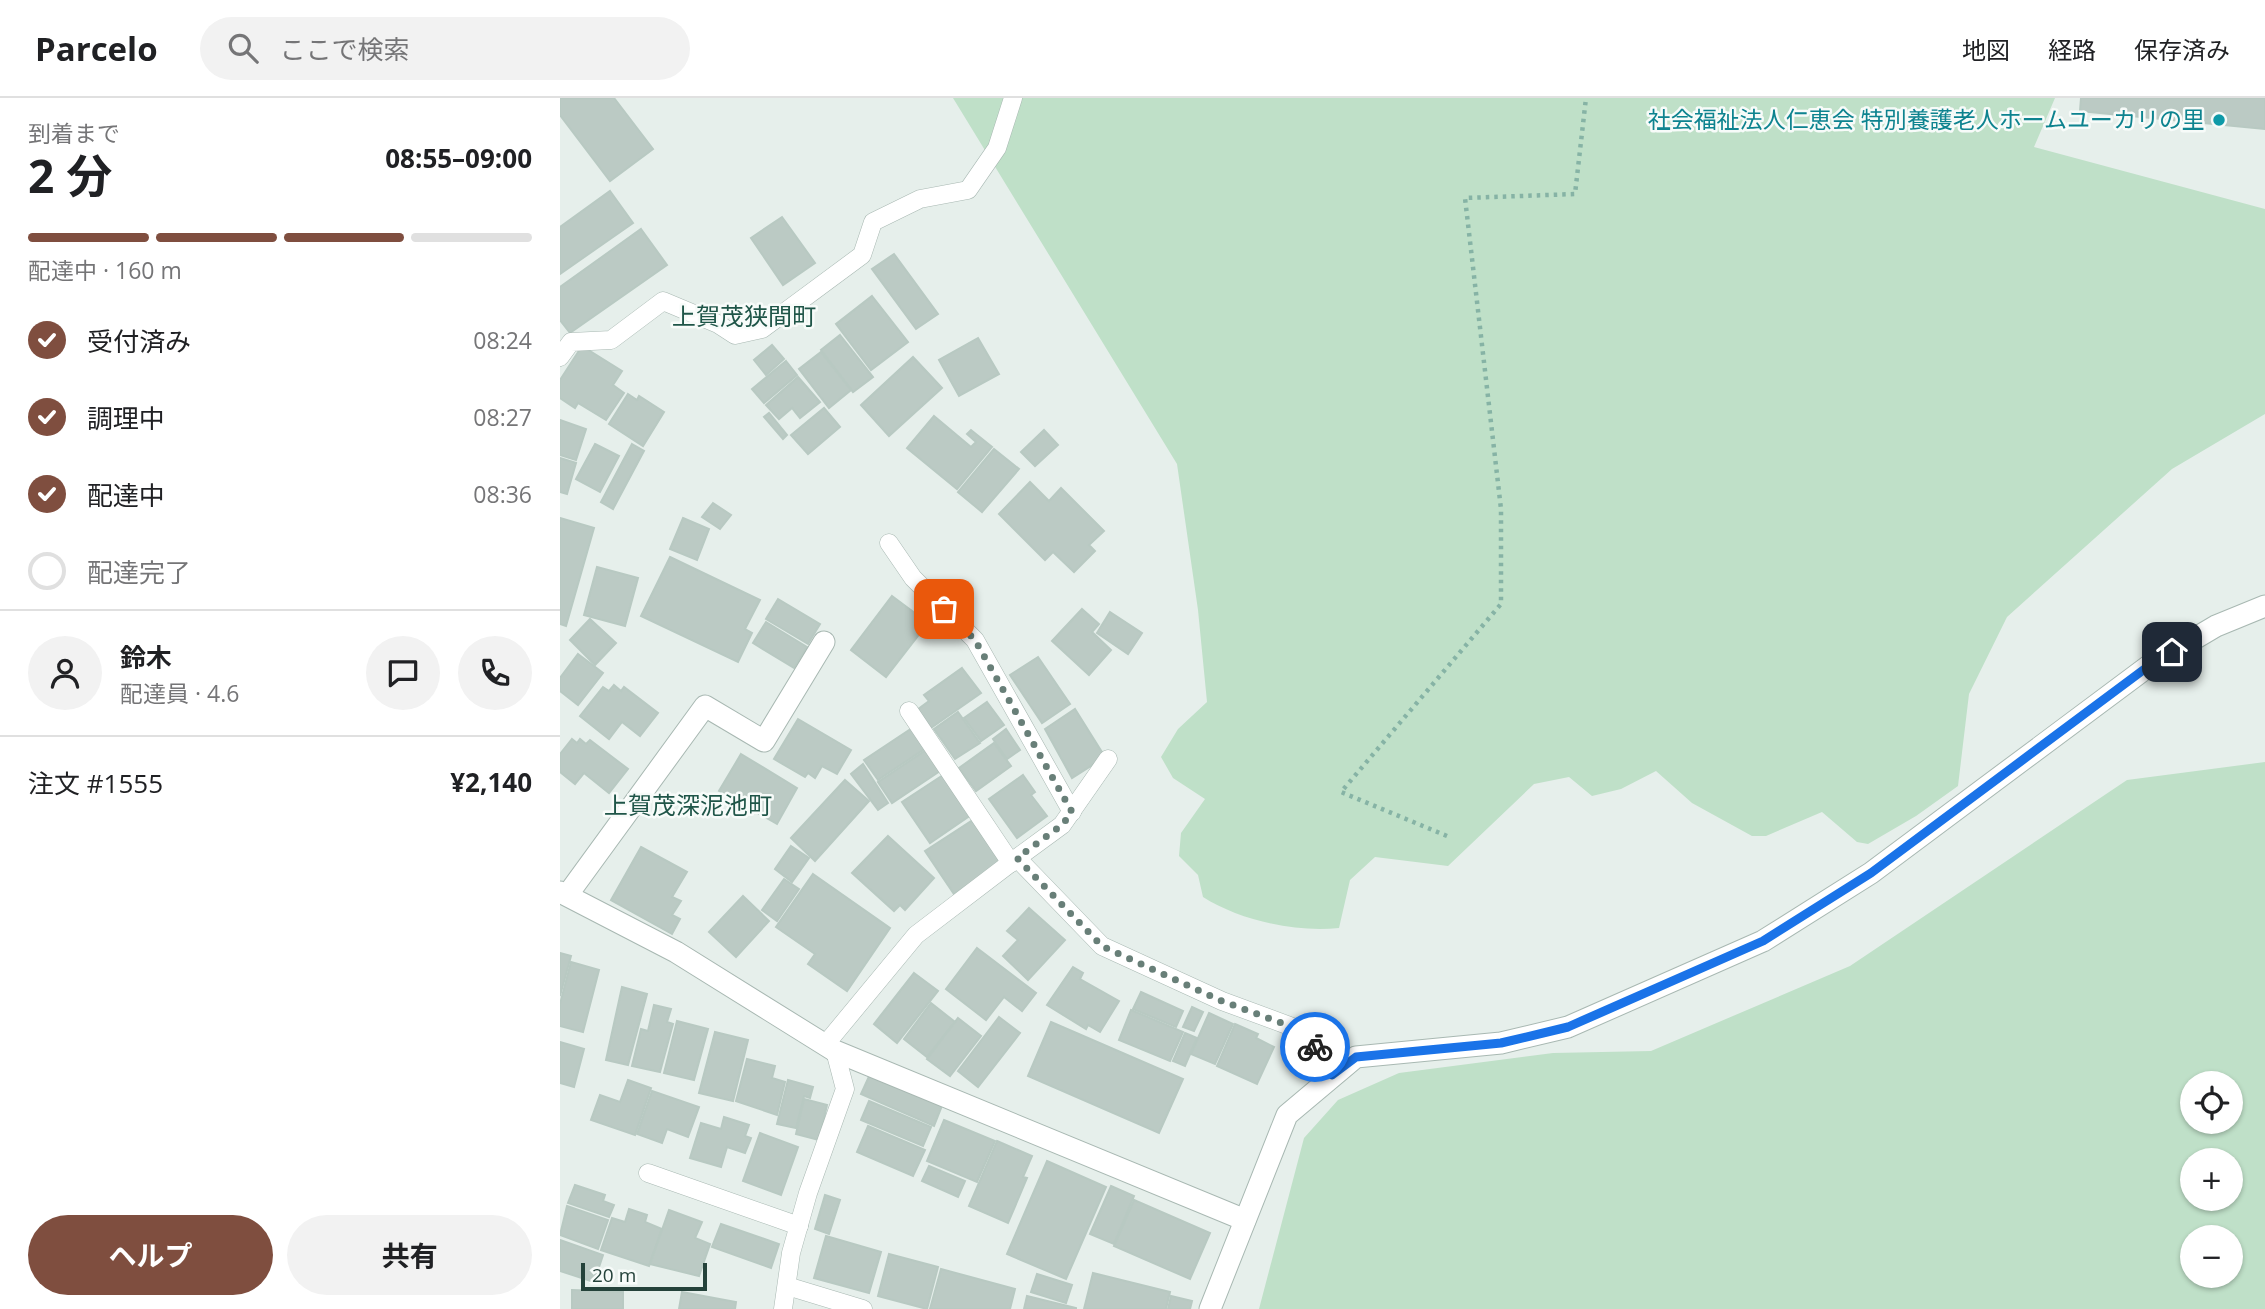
<!DOCTYPE html>
<html lang="ja">
<head>
<meta charset="utf-8">
<style>
  :root { --surface:#fff; --page:#f2f2f2; --text:#202124; --muted:#757577; --line:#e0e0e0; --accent:#7f4e3f }
  body { margin:0; font-family:"Open Sans","Noto Sans JP",sans-serif; background:var(--page); color:var(--text); height:100vh; display:flex; flex-direction:column; font-size:26px; white-space:nowrap }
  * { box-sizing:border-box; margin:0 }
  p { font-size:23px; color:var(--muted) }
  .icon { flex:none; width:38px; height:38px; fill:none; stroke:currentColor; stroke-width:2; stroke-linecap:round; stroke-linejoin:round }
  .map { position:relative; flex:1; overflow:hidden }
  .drawer { display:flex; flex-direction:column; background:var(--surface); width:560px }
  .drawer>* { flex:none }
  .controls { position:absolute; left:1620px; top:973px; display:grid; gap:14px }
  .controls a { display:grid; place-items:center; width:63px; height:63px; border-radius:50%; background:var(--surface); box-shadow:0 2px 5px #0004; font-size:35px }
  .scale { position:absolute; left:21px; bottom:18px; width:126px; box-sizing:border-box; padding-left:7px; border:4px solid #24423a; border-top:0; font-size:19px; line-height:24px; white-space:nowrap; color:#24423a; -webkit-text-stroke:5px #f7fbf9; paint-order:stroke }
  .pin { position:absolute; display:grid; place-items:center; width:60px; height:60px; color:#fff; margin:-30px; border-radius:14px; box-shadow:0 4px 10px #0006 }
  .courier { position:absolute; display:grid; place-items:center; width:70px; height:70px; margin:-35px; border:5px solid #1a73e8; border-radius:50%; background:#fff; color:#222; box-shadow:0 2px 9px #0007 }
  .head em { font-style:normal; font-weight:700 }
  .head div { display:flex; flex-direction:column-reverse }
  .head { display:flex; align-items:center; justify-content:space-between; height:119px; padding:0 28px }
  h1 { font-size:46px; font-weight:700; line-height:52px }
  .bar { display:grid; grid-template-columns:repeat(4,1fr); gap:10px 7px; align-content:center; height:84px; padding:0 28px }
  .bar i { height:9px; border-radius:5px; background:var(--line) }
  .bar .selected { background:var(--accent) }
  .bar p { grid-column:span 4 }
  .line { display:flex; align-items:center; gap:18px; padding:0 28px; border-top:2px solid var(--line) }
  .line div { flex:1 }
  .round { display:grid; place-items:center; flex:none; width:74px; height:74px; border-radius:37px; background:var(--page) }
  ol { padding:0 28px; list-style:none }
  li { display:flex; align-items:center; gap:21px; height:77px }
  li p { margin-inline-start:auto }
  li .icon { padding:7px; border-radius:50%; background:var(--accent); color:#fff; stroke-width:4 }
  li:last-child { color:var(--muted) }
  li i { width:38px; height:38px; border:4px solid var(--line); border-radius:50% }
  .cta { display:flex; gap:14px; margin-top:auto; padding:14px 28px }
  .cta a { flex:1; height:80px; border-radius:42px; background:var(--accent); color:#fff; font-size:28px; font-weight:700; line-height:80px; text-align:center }
  .cta a+a { background:var(--page); color:var(--text) }
  header { display:flex; align-items:center; gap:42px; box-sizing:border-box; height:98px; padding:0 35px; background:var(--surface); border-bottom:2px solid var(--line) }
  header strong { font-size:33px }
  nav { display:flex; gap:38px; margin-inline-start:auto; font-size:24px }
  .search { width:490px; height:63px; background:var(--page); display:flex; align-items:center; gap:18px; box-sizing:border-box; padding:0 24px; border-radius:38px; color:var(--muted); font-size:26px }
  main { display:flex; flex:1; min-height:0 }
  .map>svg:first-child { display:block }
  .green { fill:#bfe0c8; fill-rule:evenodd }
  .building { fill:#bbcac4; stroke:#b8c9c2; stroke-width:2 }
  .lines { fill:none; stroke-linecap:round; stroke-linejoin:round }
  .service-casing { stroke:#a8b8b2; stroke-width:19 }
  .minor-casing { stroke:#a8b8b2; stroke-width:23 }
  .tertiary-casing { stroke:#a8b8b2; stroke-width:23 }
  .path { stroke:#86b3a5; stroke-width:4.5; stroke-dasharray:3.5 5; stroke-linecap:butt }
  .service { stroke:#fff; stroke-width:18 }
  .minor { stroke:#fff; stroke-width:21 }
  .tertiary { stroke:#fff; stroke-width:21 }
  .done { stroke:#687f78; stroke-width:7; stroke-dasharray:0 12.6 }
  .route { stroke:#1a73e8; stroke-width:9 }
  .culture-dot { fill:#0f9aa8; stroke:#f7fbf9; stroke-width:2.5 }
  .labels { text-anchor:middle; stroke-width:5; stroke-linejoin:round; paint-order:stroke }
  .culture-label { font-size:23px; fill:#0d838f; stroke:#f7fbf9; text-anchor:end }
  .neighbourhood-label { font-size:24px; fill:#1f5548; stroke:#f7fbf9 }
</style>
</head>
<body>
<header>
<strong>Parcelo</strong>
<div class="search"><svg class="icon" aria-label="search" viewBox="0 0 24 24"><circle cx="10" cy="10" r="6"/><path d="M15 15l6 6"/></svg>ここで検索</div>
<nav><a>地図</a><a>経路</a><a>保存済み</a></nav>
</header>
<main>
<section class="drawer">
<div class="head"><div><h1>2 分</h1><p>到着まで</p></div><em>08:55–09:00</em></div>
<div class="bar"><i class="selected"></i><i class="selected"></i><i class="selected"></i><i></i><p>配達中 · 160 m</p></div>
<ol>
<li><svg class="icon" aria-label="check" viewBox="0 0 24 24"><path d="M5 12l5 5 9-10"/></svg>受付済み<p>08:24</p></li>
<li><svg class="icon" aria-label="check" viewBox="0 0 24 24"><path d="M5 12l5 5 9-10"/></svg>調理中<p>08:27</p></li>
<li><svg class="icon" aria-label="check" viewBox="0 0 24 24"><path d="M5 12l5 5 9-10"/></svg>配達中<p>08:36</p></li>
<li><i></i>配達完了</li>
</ol>
<div class="line" style="height:126px"><a class="round"><svg class="icon" aria-label="person" viewBox="0 0 24 24"><circle cx="12" cy="8" r="4"/><path d="M4 21q1-7 8-7t8 7"/></svg></a><div><b>鈴木</b><p>配達員 · 4.6</p></div><a class="round"><svg class="icon" aria-label="chat" viewBox="0 0 24 24"><path d="M4 5h16v11H9l-5 4z"/></svg></a><a class="round"><svg class="icon" aria-label="phone" viewBox="0 0 24 24"><path d="M5 4h4l2 5-3 2q2 4 5 5l2-3 5 2v4C11 20 4 13 5 4z"/></svg></a></div>
<div class="line" style="height:91px"><div>注文 #1555</div><b>¥2,140</b></div>
<div class="cta"><a>ヘルプ</a><a>共有</a></div>
</section>
<div class="map">
<svg width="1705" height="1211" viewBox="0 0 1705 1211">
  <rect width="100%" height="100%" fill="#e6efeb"/>
  <g class="green">
    <path d="M 393,0 L 1495,0 L 1474,49 L 1705,111 L 1705,316 L 1612,371 L 1447,519 L 1409,596 L 1398,688 L 1356,718 L 1308,746 L 1297,744 L 1262,714 L 1206,738 L 1192,738 L 1132,705 L 1096,673 L 1061,691 L 1032,698 L 1009,679 L 974,686 L 888,768 L 815,759 L 790,782 L 779,830 C 736,835 679,822 643,799 L 638,777 L 619,758 L 621,735 L 645,701 L 613,680 L 601,659 L 618,631 L 647,604 L 638,512 L 617,366 Z"/>
    <path d="M 1705,664 L 1705,1211 L 699,1211 L 744,1040 L 778,1002 L 839,975 L 993,955 L 1091,953 L 1290,868 L 1567,682 ZM 1633,985 L 1671,985 L 1671,1024 L 1633,1024 ZM 1633,1062 L 1671,1062 L 1671,1101 L 1633,1101 ZM 1633,1139 L 1671,1139 L 1671,1178 L 1633,1178 Z"/>
  </g>
  <g class="building">
    <path d="M 0,0 L 54,0 L 93,51 L 50,83 L 0,17 Z"/>
    <path d="M 1521,0 L 1705,0 L 1705,31 L 1520,13 Z"/>
    <path d="M 50,93 L 73,125 L 0,176 L 0,129 Z"/>
    <path d="M 222,119 L 255,165 L 223,187 L 191,140 Z"/>
    <path d="M 81,131 L 107,167 L 10,235 L 0,222 L 0,189 Z"/>
    <path d="M 334,156 L 378,216 L 356,231 L 312,171 Z"/>
    <path d="M 312,198 L 348,244 L 311,272 L 276,226 Z"/>
    <path d="M 280,237 L 313,279 L 293,294 L 261,252 Z"/>
    <path d="M 418,240 L 439,276 L 399,298 L 379,262 Z"/>
    <path d="M 212,247 L 224,261 L 206,277 L 194,262 Z"/>
    <path d="M 22,248 L 62,273 L 53,287 L 64,295 L 46,322 L 18,305 L 15,310 L 0,300 L 0,282 Z"/>
    <path d="M 261,254 L 291,292 L 269,310 L 239,271 Z"/>
    <path d="M 353,259 L 382,290 L 329,338 L 301,307 Z"/>
    <path d="M 226,263 L 237,277 L 204,305 L 192,291 Z"/>
    <path d="M 238,279 L 260,304 L 240,320 L 232,310 L 219,321 L 206,307 Z"/>
    <path d="M 68,296 L 77,302 L 79,298 L 104,314 L 83,348 L 49,326 Z"/>
    <path d="M 264,310 L 280,329 L 248,356 L 231,337 Z"/>
    <path d="M 209,315 L 227,337 L 223,341 L 204,319 Z"/>
    <path d="M 374,318 L 411,349 L 416,344 L 407,336 L 411,332 L 432,349 L 397,391 L 347,350 Z"/>
    <path d="M 0,322 L 26,331 L 16,362 L 0,357 Z"/>
    <path d="M 484,332 L 498,347 L 475,368 L 461,354 Z"/>
    <path d="M 35,346 L 59,358 L 40,394 L 16,381 Z"/>
    <path d="M 72,346 L 84,353 L 53,411 L 41,404 Z"/>
    <path d="M 434,351 L 459,371 L 422,414 L 398,394 Z"/>
    <path d="M 0,360 L 16,365 L 7,396 L 0,394 Z"/>
    <path d="M 470,384 L 489,403 L 501,390 L 544,433 L 529,447 L 535,453 L 514,474 L 493,454 L 485,462 L 439,416 Z"/>
    <path d="M 153,405 L 171,417 L 160,431 L 142,419 Z"/>
    <path d="M 0,420 L 34,430 L 6,528 L 0,526 Z"/>
    <path d="M 123,420 L 149,431 L 137,462 L 110,451 Z"/>
    <path d="M 110,459 L 200,502 L 185,531 L 192,535 L 178,564 L 81,518 Z"/>
    <path d="M 37,469 L 78,480 L 65,528 L 24,517 Z"/>
    <path d="M 332,498 L 368,525 L 326,579 L 291,552 Z"/>
    <path d="M 218,501 L 260,526 L 248,546 L 206,521 Z"/>
    <path d="M 522,511 L 539,526 L 532,534 L 551,552 L 529,577 L 492,543 Z"/>
    <path d="M 550,514 L 582,535 L 568,556 L 537,535 Z"/>
    <path d="M 30,521 L 56,545 L 35,567 L 10,542 Z"/>
    <path d="M 206,524 L 247,549 L 234,570 L 193,545 Z"/>
    <path d="M 18,556 L 43,575 L 18,607 L 0,593 L 0,580 Z"/>
    <path d="M 478,559 L 510,606 L 482,625 L 450,577 Z"/>
    <path d="M 402,570 L 421,595 L 371,630 L 357,612 L 369,603 L 364,597 Z"/>
    <path d="M 54,587 L 61,593 L 64,589 L 98,615 L 80,638 L 62,624 L 49,641 L 20,618 L 43,589 L 49,593 Z"/>
    <path d="M 427,604 L 444,627 L 421,643 L 404,620 Z"/>
    <path d="M 515,611 L 545,659 L 512,680 L 485,631 Z"/>
    <path d="M 398,614 L 420,645 L 395,661 L 374,631 Z"/>
    <path d="M 238,621 L 291,652 L 277,676 L 262,668 L 255,680 L 248,675 L 245,679 L 214,661 Z"/>
    <path d="M 352,630 L 366,650 L 318,682 L 304,662 Z"/>
    <path d="M 446,631 L 460,652 L 447,661 L 433,641 Z"/>
    <path d="M 12,641 L 17,645 L 20,641 L 26,646 L 30,642 L 68,671 L 49,695 L 24,675 L 15,686 L 0,674 L 0,656 Z"/>
    <path d="M 434,645 L 451,668 L 416,693 L 399,670 Z"/>
    <path d="M 366,652 L 380,673 L 332,705 L 318,684 Z"/>
    <path d="M 181,656 L 237,690 L 217,726 L 159,693 Z"/>
    <path d="M 303,666 L 328,705 L 318,712 L 291,676 Z"/>
    <path d="M 383,677 L 411,717 L 370,745 L 342,704 Z"/>
    <path d="M 463,677 L 475,694 L 471,697 L 487,718 L 457,740 L 429,701 Z"/>
    <path d="M 285,682 L 309,703 L 255,763 L 231,740 Z"/>
    <path d="M 413,722 L 441,765 L 394,796 L 365,753 Z"/>
    <path d="M 328,738 L 374,780 L 345,812 L 340,807 L 334,813 L 292,775 Z"/>
    <path d="M 231,748 L 249,760 L 232,784 L 215,771 Z"/>
    <path d="M 81,749 L 127,774 L 112,799 L 121,803 L 112,817 L 120,821 L 112,836 L 51,802 Z"/>
    <path d="M 253,776 L 330,830 L 287,893 L 248,866 L 255,856 L 216,829 Z"/>
    <path d="M 224,781 L 239,791 L 217,823 L 202,812 Z"/>
    <path d="M 183,798 L 209,823 L 176,859 L 149,834 Z"/>
    <path d="M 469,810 L 505,842 L 468,882 L 443,858 L 458,842 L 447,833 Z"/>
    <path d="M 417,850 L 476,895 L 462,913 L 444,899 L 426,922 L 386,891 Z"/>
    <path d="M 0,855 L 11,858 L 0,898 Z"/>
    <path d="M 11,864 L 39,872 L 23,934 L 0,928 L 0,906 Z"/>
    <path d="M 513,869 L 523,875 L 520,881 L 559,903 L 540,934 L 528,927 L 526,931 L 487,907 Z"/>
    <path d="M 354,875 L 378,893 L 337,945 L 314,926 Z"/>
    <path d="M 62,889 L 87,896 L 68,967 L 46,962 Z"/>
    <path d="M 581,894 L 623,913 L 616,929 L 573,911 Z"/>
    <path d="M 371,905 L 395,924 L 367,959 L 344,941 Z"/>
    <path d="M 94,907 L 111,911 L 107,924 L 113,926 L 100,974 L 72,968 L 81,931 L 88,933 Z"/>
    <path d="M 632,909 L 643,914 L 634,933 L 623,929 Z"/>
    <path d="M 571,912 L 623,934 L 610,963 L 559,942 Z"/>
    <path d="M 649,915 L 673,926 L 655,966 L 631,956 Z"/>
    <path d="M 439,919 L 460,935 L 418,989 L 398,973 Z"/>
    <path d="M 398,920 L 421,938 L 390,978 L 367,961 Z"/>
    <path d="M 117,923 L 148,931 L 134,982 L 104,975 Z"/>
    <path d="M 491,924 L 623,981 L 599,1035 L 468,978 Z"/>
    <path d="M 675,926 L 698,936 L 696,940 L 714,949 L 697,986 L 657,968 Z"/>
    <path d="M 155,934 L 188,942 L 173,1003 L 139,995 Z"/>
    <path d="M 625,935 L 637,940 L 625,968 L 613,963 Z"/>
    <path d="M 0,944 L 24,951 L 14,989 L 0,985 Z"/>
    <path d="M 187,961 L 215,968 L 212,980 L 225,984 L 217,1017 L 176,1003 Z"/>
    <path d="M 311,974 L 383,1005 L 374,1028 L 301,996 Z"/>
    <path d="M 68,982 L 91,990 L 75,1037 L 31,1022 L 40,997 L 60,1004 Z"/>
    <path d="M 228,982 L 253,989 L 250,1000 L 244,998 L 236,1030 L 217,1026 Z"/>
    <path d="M 92,993 L 139,1009 L 128,1039 L 107,1031 L 102,1045 L 77,1036 Z"/>
    <path d="M 244,1001 L 267,1007 L 259,1042 L 236,1036 Z"/>
    <path d="M 309,1003 L 371,1029 L 363,1048 L 301,1022 Z"/>
    <path d="M 164,1019 L 189,1027 L 185,1038 L 191,1040 L 185,1055 L 167,1049 L 161,1069 L 130,1060 L 141,1025 L 161,1031 Z"/>
    <path d="M 384,1022 L 435,1043 L 417,1084 L 367,1063 Z"/>
    <path d="M 308,1028 L 365,1052 L 353,1078 L 297,1054 Z"/>
    <path d="M 200,1035 L 238,1049 L 221,1097 L 183,1083 Z"/>
    <path d="M 437,1043 L 472,1058 L 463,1079 L 467,1080 L 448,1125 L 409,1108 Z"/>
    <path d="M 487,1063 L 546,1089 L 506,1181 L 447,1156 Z"/>
    <path d="M 369,1068 L 405,1083 L 398,1099 L 362,1083 Z"/>
    <path d="M 15,1087 L 45,1097 L 43,1103 L 54,1107 L 49,1119 L 8,1105 Z"/>
    <path d="M 551,1088 L 574,1098 L 554,1146 L 530,1136 Z"/>
    <path d="M 265,1097 L 280,1102 L 269,1136 L 255,1131 Z"/>
    <path d="M 574,1102 L 650,1135 L 630,1181 L 554,1148 Z"/>
    <path d="M 7,1108 L 48,1122 L 38,1151 L 0,1137 Z"/>
    <path d="M 69,1111 L 87,1117 L 85,1124 L 102,1131 L 89,1168 L 41,1152 L 52,1120 L 65,1124 Z"/>
    <path d="M 109,1112 L 142,1124 L 135,1140 L 150,1146 L 139,1178 L 90,1166 Z"/>
    <path d="M 161,1126 L 219,1146 L 211,1170 L 152,1149 Z"/>
    <path d="M 266,1138 L 321,1154 L 309,1195 L 254,1180 Z"/>
    <path d="M 0,1142 L 43,1157 L 34,1184 L 0,1173 Z"/>
    <path d="M 329,1156 L 378,1169 L 367,1211 L 318,1198 Z"/>
    <path d="M 381,1171 L 455,1191 L 450,1211 L 370,1211 Z"/>
    <path d="M 533,1175 L 610,1194 L 606,1211 L 524,1211 Z"/>
    <path d="M 477,1176 L 512,1187 L 506,1205 L 471,1194 Z"/>
    <path d="M 12,1192 L 63,1194 L 63,1211 L 12,1211 Z"/>
    <path d="M 122,1194 L 176,1204 L 175,1211 L 119,1211 Z"/>
    <path d="M 467,1198 L 516,1210 L 516,1211 L 464,1211 Z"/>
    <path d="M 611,1198 L 632,1203 L 630,1211 L 608,1211 Z"/>
  </g>
  <g class="lines">
    <g class="service-casing">
      <g id="service">
        <path d="M 0,259 L 11,244 L 51,242 L 103,203 L 158,226 L 175,237 L 202,231 L 302,157 L 313,124 L 360,101 L 408,92 L 437,50 L 453,0"/>
        <path d="M 329,445 L 353,480 L 415,542 L 512,714"/>
        <path d="M 349,613 L 451,765"/>
        <path d="M 457,760 L 502,727 L 548,661"/>
        <path d="M 265,947 L 356,837 L 457,760 L 542,848 L 662,903 L 746,934 L 771,977"/>
        <path d="M 88,1075 L 239,1128"/>
        <path d="M 227,1188 L 303,1211"/>
        <path d="M 223,1211 L 231,1155 L 248,1095 L 285,991 L 275,953"/>
      </g>
    </g>
    <g class="minor-casing">
      <g id="minor">
        <path d="M 0,794 L 116,854 L 275,953 L 685,1122"/>
        <path d="M 8,796 L 145,608 L 204,643 L 264,544"/>
      </g>
    </g>
    <g class="tertiary-casing">
      <path id="tertiary" d="M 650,1211 L 727,1017 L 796,959 L 941,945 L 1008,929 L 1203,843 L 1311,775 L 1590,567 L 1656,528 L 1705,508"/>
    </g>
    <path class="path" d="M 887,738 L 781,694 L 941,506 L 941,411 L 905,100 L 1015,96 L 1026,0"/>
    <use href="#service" class="service"/>
    <use href="#minor" class="minor"/>
    <use href="#tertiary" class="tertiary"/>
  </g>
  <g class="lines">
    <path class="done" d="M 384,511 L 415,542 L 512,714 L 502,727 L 457,760 L 542,848 L 662,903 L 746,934 L 755,949"/>
    <path class="route" d="M 755,949 L 772,977 L 796,959 L 941,945 L 1008,929 L 1203,843 L 1311,775 L 1590,567 L 1612,554"/>
  </g>
  <circle class="culture-dot" cx="1659" cy="22" r="7"/>
  <g class="labels">
    <g class="culture-label">
      <text x="1645" y="30">社会福祉法人仁恵会 特別養護老人ホームユーカリの里</text>
    </g>
    <g class="neighbourhood-label">
      <text x="184" y="227">上賀茂狭間町</text>
      <text x="128" y="716">上賀茂深泥池町</text>
    </g>
  </g>
</svg>
<div class="controls">
<a><svg class="icon" aria-label="locate" viewBox="0 0 24 24"><circle cx="12" cy="12" r="6"/><path d="M12 2v4M12 18v4M2 12h4M18 12h4"/></svg></a>
<a>+</a>
<a>−</a>
</div>
<div class="scale">20 m</div>
<div class="pin" style="left:384px;top:511px;background:#ea580c"><svg class="icon" aria-label="bag" viewBox="0 0 24 24"><path d="M5 8h14l-1 12H6zM9 8a3 3 0 0 1 6 0"/></svg></div>
<div class="pin" style="left:1612px;top:554px;background:#1f2937"><svg class="icon" aria-label="home" viewBox="0 0 24 24"><path d="M3 11l9-7 9 7M6 9v11h12V9"/></svg></div>
<div class="courier" style="left:755px;top:949px"><svg class="icon" aria-label="bike" viewBox="0 0 24 24"><circle cx="6" cy="16" r="4"/><circle cx="18" cy="16" r="4"/><path d="M6 16l4-8h5l3 8M10 8l3 8H6M13 5h3"/></svg></div>
</div>
</main>
</body>
</html>
